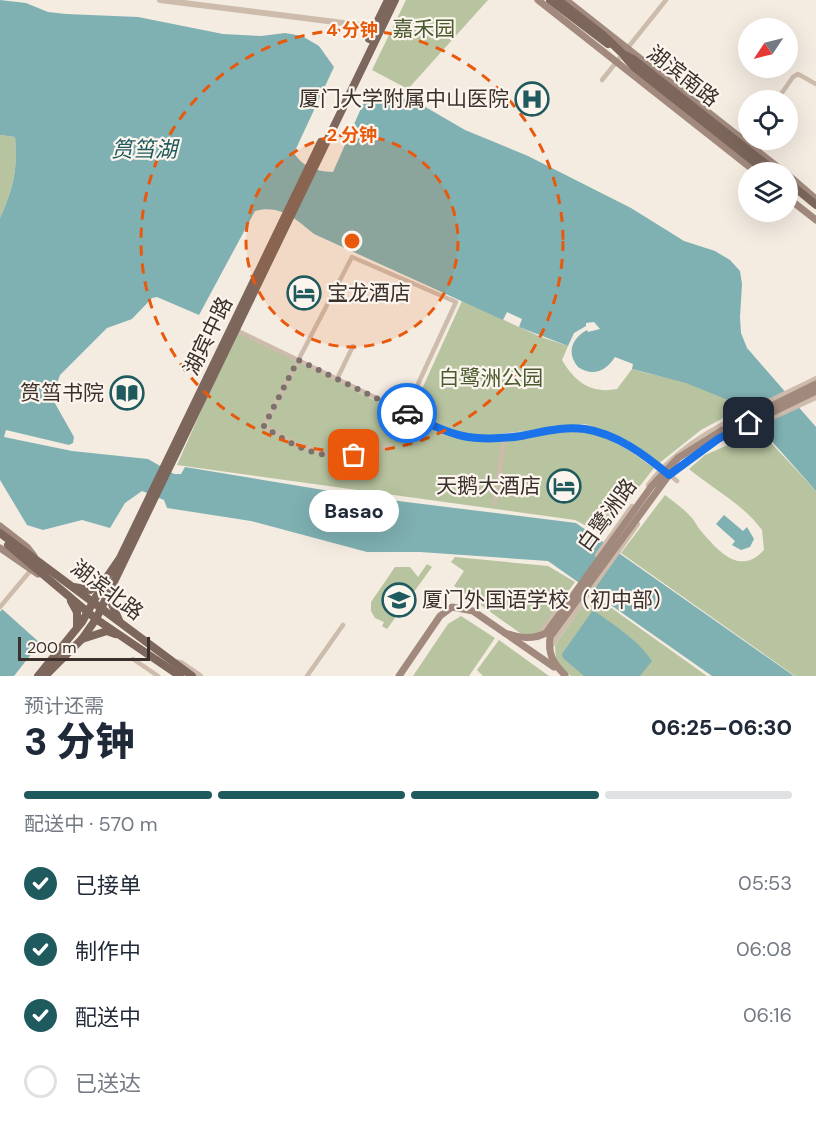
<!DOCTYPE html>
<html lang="zh">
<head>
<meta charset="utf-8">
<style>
  :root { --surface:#fff; --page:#f6f6f7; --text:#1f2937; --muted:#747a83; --line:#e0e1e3; --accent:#1f5a5e }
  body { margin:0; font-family:"DM Sans","Noto Sans SC",sans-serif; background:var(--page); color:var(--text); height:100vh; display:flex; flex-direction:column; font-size:22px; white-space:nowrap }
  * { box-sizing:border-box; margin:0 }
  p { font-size:20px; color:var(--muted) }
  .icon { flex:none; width:33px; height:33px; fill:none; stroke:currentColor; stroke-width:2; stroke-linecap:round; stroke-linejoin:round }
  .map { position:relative; height:676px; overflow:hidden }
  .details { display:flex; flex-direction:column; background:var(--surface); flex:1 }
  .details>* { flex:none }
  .needle { width:39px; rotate:235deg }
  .fabs { position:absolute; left:738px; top:18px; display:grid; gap:12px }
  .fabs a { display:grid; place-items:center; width:60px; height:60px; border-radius:50%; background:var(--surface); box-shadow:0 6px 24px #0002; font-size:30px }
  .scale { position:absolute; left:18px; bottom:15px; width:132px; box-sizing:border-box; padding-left:6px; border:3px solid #3b302b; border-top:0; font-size:16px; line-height:21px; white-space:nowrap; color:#3b302b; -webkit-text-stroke:4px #fbf5ee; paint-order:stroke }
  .pin { position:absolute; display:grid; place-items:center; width:51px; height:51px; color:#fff; margin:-26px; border-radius:12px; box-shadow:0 3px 9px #0006 }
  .courier { position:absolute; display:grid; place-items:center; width:60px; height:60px; margin:-30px; border:4px solid #1a73e8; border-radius:50%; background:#fff; color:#222; box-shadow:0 2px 8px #0007 }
  .bubble { position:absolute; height:42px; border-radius:21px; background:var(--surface); box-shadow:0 6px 24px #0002; font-size:20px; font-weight:800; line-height:42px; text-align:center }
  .head em { font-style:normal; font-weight:800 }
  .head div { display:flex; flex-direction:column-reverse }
  .head { display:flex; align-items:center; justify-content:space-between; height:102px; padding:0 24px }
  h1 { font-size:39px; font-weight:800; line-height:45px }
  .bar { display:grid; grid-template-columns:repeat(4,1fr); gap:9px 6px; align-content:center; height:72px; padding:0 24px }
  .bar i { height:8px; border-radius:4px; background:var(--line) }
  .bar .current { background:var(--accent) }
  .bar p { grid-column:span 4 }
  ol { padding:0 24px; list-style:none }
  li { display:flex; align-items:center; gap:18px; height:66px }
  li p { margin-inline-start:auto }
  li .icon { padding:6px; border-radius:50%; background:var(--accent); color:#fff; stroke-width:4 }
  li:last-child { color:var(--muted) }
  li i { width:33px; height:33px; border:3px solid var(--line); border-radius:50% }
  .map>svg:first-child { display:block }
  .green { fill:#b8c4a0 }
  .water { fill:#7fb0b2 }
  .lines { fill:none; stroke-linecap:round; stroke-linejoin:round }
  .minor { stroke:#cdbbac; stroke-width:4.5 }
  .tertiary { stroke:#cdbbac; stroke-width:6 }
  .secondary { stroke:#a18a7d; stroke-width:7 }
  .primary { stroke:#7d675c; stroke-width:8 }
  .done { stroke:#7c716b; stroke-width:6; stroke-dasharray:0 10.8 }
  .route { stroke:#1a73e8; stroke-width:8 }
  .ring { fill:none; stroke:#e8590c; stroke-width:3; stroke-dasharray:10 8 }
  .labels { text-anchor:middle; stroke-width:4.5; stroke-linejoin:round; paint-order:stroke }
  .park-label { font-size:21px; fill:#4a5a2e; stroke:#fbf5ee }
  .street-label { font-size:21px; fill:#3b302b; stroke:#fbf5ee }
  .poi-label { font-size:21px; fill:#3b302b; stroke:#fbf5ee; text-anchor:end }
  .water-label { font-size:22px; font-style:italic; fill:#1f5a5e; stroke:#fbf5ee }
  .centre { fill:#e8590c; stroke:#fbf5ee; stroke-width:3 }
  .ring-label { font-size:18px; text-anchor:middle; font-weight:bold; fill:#e8590c; stroke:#fbf5ee; stroke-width:4.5; stroke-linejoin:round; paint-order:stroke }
</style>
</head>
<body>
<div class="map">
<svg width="816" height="676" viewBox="0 0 816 676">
  <rect width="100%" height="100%" fill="#f4ebe1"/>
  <g class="green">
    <path d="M 406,0 L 488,0 L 408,89 L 372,70 Z"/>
    <path d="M 0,135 L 15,137 C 18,170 13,188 0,218 Z"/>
    <path d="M 462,301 L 541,337 L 568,346 L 562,360 C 575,382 591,394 617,389 L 632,369 C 667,380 712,382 740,409 L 701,430 L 658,464 L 628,441 L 585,424 L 473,437 L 443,429 L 411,413 Z"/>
    <path d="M 237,330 L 439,433 L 463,440 L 514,439 L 549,429 L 574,428 L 604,437 L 630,451 L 654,468 L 602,534 L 575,520 L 177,465 Z"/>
    <path d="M 760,431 L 816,491 L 816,676 L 795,676 L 621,553 L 665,495 C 674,502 683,508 690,516 C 695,520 697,527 701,531 C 719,552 740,576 764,550 L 762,530 C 743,504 713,489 689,469 L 705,455 Z"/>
    <path d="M 455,557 L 548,566 L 575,582 L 539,632 L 529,635 L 520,633 L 454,586 L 464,571 L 451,562 Z"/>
    <path d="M 427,564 L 432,567 L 387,629 L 382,626 L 384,622 L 375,618 L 371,611 L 371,602 L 395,567 L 410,567 L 418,577 Z"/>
    <path d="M 596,597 L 707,676 L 571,676 L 556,663 L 555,645 L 585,602 L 590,605 Z"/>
    <path d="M 461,616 L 495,638 L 469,676 L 413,676 L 448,624 Z"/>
    <path d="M 499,640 L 549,676 L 483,676 L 477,670 Z"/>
  </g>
  <g class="water">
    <path d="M 0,0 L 26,3 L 48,12 L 66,14 L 138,17 L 223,34 L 261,36 L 285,33 L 302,36 L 319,46 L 334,67 L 294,153 C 304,168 316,171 333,172 L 366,97 L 386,102 L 410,98 L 465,130 L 528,156 L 631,208 L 684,241 L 715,251 L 730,260 L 740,271 L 742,284 L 740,317 L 741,333 L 747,348 L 816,427 L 816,491 L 751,418 L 733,402 L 686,383 L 632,369 L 633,364 L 615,357 C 606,371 593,377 578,367 C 566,353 572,338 587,330 L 588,332 L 600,329 L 594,322 L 586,323 L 586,326 L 574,333 L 568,346 L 519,327 L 522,319 L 507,312 L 503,320 L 314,234 C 296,219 280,204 255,211 L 199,315 L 157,297 L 152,298 L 132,319 L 107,328 L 60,375 L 52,398 L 74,437 L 73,443 L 69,445 L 6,430 L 4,437 L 72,451 L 148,459 L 174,474 L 181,474 L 185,467 L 366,497 L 576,523 L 794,676 L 712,676 L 548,561 L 420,552 L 367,552 L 251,521 L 167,508 L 164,500 L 142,491 L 125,503 L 110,528 L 82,520 L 43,530 L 27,525 L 0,480 L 0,218 C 13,189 18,170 15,137 L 0,135 Z"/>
    <path d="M 724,515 L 743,531 L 747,527 L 754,539 L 750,547 L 741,550 L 732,545 L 735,541 L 716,524 Z"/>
    <path d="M 2,609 L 40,643 L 14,676 L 0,676 L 0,612 Z"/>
    <path d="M 593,610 C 615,626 636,638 652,661 L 640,676 L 584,676 L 563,658 L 562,654 Z"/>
  </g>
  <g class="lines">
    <g class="minor">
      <path d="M 602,80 L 666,0"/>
      <path d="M 779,97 L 793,77 L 798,74 L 816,84"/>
      <path d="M 234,329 L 451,434 C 484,443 515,436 547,430 C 597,420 641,450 677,481"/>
      <path d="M 337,379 L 353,346"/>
      <path d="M 390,446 L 339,458 L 296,444 L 264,426 L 352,257 L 456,302 L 405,412"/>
      <path d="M 495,503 L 504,438"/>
      <path d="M 0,607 L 31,570"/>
      <path d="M 133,659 L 158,676"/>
      <path d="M 307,676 L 343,625"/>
    </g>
    <g class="tertiary">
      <path d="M 160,0 L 375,27"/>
      <path d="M 727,438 L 816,397"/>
      <path d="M 649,485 C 690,431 758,409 816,379"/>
      <path d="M 598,555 L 632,507"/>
      <path d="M 538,637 L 568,597"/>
      <path d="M 549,648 L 637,524"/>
      <path d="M 175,662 L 181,663 L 200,676"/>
    </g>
    <g class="secondary">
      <path d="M 538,0 L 756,172"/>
      <path d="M 566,0 L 784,172"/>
      <path d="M 788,175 L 816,199"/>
      <path d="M 788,198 L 816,220"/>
      <path d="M 0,526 L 27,547 L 34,556"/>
      <path d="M 0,548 L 38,574"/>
      <path d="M 505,633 C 520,638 532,640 546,633 L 651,487 L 678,458 L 721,431 L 816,384"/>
      <path d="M 565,675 C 553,663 548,655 550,637 L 669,475 L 718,439 L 816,391"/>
      <path d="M 399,676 L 440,616 L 452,607 L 473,611 L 554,667"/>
    </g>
    <g class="primary">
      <path d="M 550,0 L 608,44"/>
      <path d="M 558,0 L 603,35 L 623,54 L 633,59 L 776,172"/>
      <path d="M 369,39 L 388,0"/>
      <path d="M 625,57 L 634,67 L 767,172"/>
      <path d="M 788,182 L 816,205"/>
      <path d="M 0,533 L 192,676"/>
      <path d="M 8,545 L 96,619 L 180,676"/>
      <path d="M 74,587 L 90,590 L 103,580"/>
      <path d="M 113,592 L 111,602 L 119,620"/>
      <path d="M 71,601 L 77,612 L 77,626"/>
      <path d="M 82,639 L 107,631 L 115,634"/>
      <path d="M 38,676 L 82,622 L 107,577 L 120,558 L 321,142"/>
      <path d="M 45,676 L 82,639 L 96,619 L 395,0"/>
    </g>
  </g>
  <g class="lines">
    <path class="done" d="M 354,455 C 323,461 289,445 264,426 L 298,360 L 407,413"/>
    <path class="route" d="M 407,413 C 451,436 471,443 521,436 C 543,432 563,426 585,429 C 617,434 645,455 669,475 L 718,439 L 749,423"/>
  </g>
  <circle cx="352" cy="241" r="106" fill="#e8590c" fill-opacity=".12"/>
  <g class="ring">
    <circle cx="352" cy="241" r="106"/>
    <circle cx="352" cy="241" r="211"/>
  </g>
  <defs>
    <g id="hospital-ring" transform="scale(1.725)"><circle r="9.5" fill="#fbf5ee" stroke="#1f5a5e" stroke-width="1.5"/><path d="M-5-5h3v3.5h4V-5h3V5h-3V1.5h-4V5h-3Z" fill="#1f5a5e"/></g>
    <g id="hotel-ring" transform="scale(1.725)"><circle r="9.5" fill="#fbf5ee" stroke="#1f5a5e" stroke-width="1.5"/><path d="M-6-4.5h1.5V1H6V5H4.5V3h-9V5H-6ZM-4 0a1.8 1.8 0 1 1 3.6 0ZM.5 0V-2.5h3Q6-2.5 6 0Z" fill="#1f5a5e"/></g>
    <g id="library-ring" transform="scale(1.725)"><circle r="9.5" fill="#fbf5ee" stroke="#1f5a5e" stroke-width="1.5"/><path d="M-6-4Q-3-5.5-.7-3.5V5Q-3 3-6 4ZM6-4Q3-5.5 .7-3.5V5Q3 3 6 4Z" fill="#1f5a5e"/></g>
    <g id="school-ring" transform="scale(1.725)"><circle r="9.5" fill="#fbf5ee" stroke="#1f5a5e" stroke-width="1.5"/><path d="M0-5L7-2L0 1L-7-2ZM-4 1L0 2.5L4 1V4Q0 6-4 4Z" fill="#1f5a5e"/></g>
  </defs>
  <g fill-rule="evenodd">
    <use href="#hospital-ring" x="532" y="99"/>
    <use href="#hotel-ring" x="304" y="293"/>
    <use href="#library-ring" x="127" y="393"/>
    <use href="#hotel-ring" x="564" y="486"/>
    <use href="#school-ring" x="399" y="600"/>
  </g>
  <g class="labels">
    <g class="park-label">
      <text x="424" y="36">嘉禾园</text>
      <text x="491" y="385">白鹭洲公园</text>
    </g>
    <g class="street-label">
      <text transform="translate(683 76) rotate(38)" y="7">湖滨南路</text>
      <text transform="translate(208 336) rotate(-64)" y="7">湖宾中路</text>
      <text transform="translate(607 515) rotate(-54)" y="7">白鹭洲路</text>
      <text transform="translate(107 590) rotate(37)" y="7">湖滨北路</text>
    </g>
    <g class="poi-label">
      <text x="509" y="106">厦门大学附属中山医院</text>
      <text x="327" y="300" text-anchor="start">宝龙酒店</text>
      <text x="104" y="400">筼筜书院</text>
      <text x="541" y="493">天鹅大酒店</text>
      <text x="422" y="607" text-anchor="start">厦门外国语学校（初中部）</text>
    </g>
    <g class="water-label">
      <text x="144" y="157">筼筜湖</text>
    </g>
  </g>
  <circle cx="352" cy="241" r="9" class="centre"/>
  <g class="ring-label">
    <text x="352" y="36">4 分钟</text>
    <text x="352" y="141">2 分钟</text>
  </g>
</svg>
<div class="fabs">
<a><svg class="needle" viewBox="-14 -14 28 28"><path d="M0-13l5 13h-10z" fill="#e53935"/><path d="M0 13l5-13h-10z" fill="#747a83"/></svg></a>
<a><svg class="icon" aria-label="locate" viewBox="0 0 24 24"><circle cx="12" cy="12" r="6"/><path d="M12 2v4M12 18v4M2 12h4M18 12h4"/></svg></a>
<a><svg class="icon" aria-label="layers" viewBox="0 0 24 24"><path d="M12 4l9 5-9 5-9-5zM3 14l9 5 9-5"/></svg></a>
</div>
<div class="scale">200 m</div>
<div class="pin" style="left:354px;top:455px;background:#ea580c"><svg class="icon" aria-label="bag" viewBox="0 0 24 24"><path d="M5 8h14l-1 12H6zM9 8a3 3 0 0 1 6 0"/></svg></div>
<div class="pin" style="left:749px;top:423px;background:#1f2937"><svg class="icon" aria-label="home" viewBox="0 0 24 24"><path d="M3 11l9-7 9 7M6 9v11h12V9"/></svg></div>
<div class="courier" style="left:407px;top:413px"><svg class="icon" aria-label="car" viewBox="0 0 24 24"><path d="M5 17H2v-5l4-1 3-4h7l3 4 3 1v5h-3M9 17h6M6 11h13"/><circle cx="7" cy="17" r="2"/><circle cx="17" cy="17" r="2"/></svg></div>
<div class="bubble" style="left:309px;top:490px;width:90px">Basao</div>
</div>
<section class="details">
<div class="head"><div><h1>3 分钟</h1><p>预计还需</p></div><em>06:25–06:30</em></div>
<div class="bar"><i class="current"></i><i class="current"></i><i class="current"></i><i></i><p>配送中 · 570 m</p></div>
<ol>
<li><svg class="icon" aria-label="check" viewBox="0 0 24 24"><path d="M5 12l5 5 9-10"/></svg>已接单<p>05:53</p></li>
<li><svg class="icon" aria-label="check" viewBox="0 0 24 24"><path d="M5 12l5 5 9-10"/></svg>制作中<p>06:08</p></li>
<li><svg class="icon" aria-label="check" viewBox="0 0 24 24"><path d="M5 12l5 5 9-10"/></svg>配送中<p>06:16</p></li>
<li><i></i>已送达</li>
</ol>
</section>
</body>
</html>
